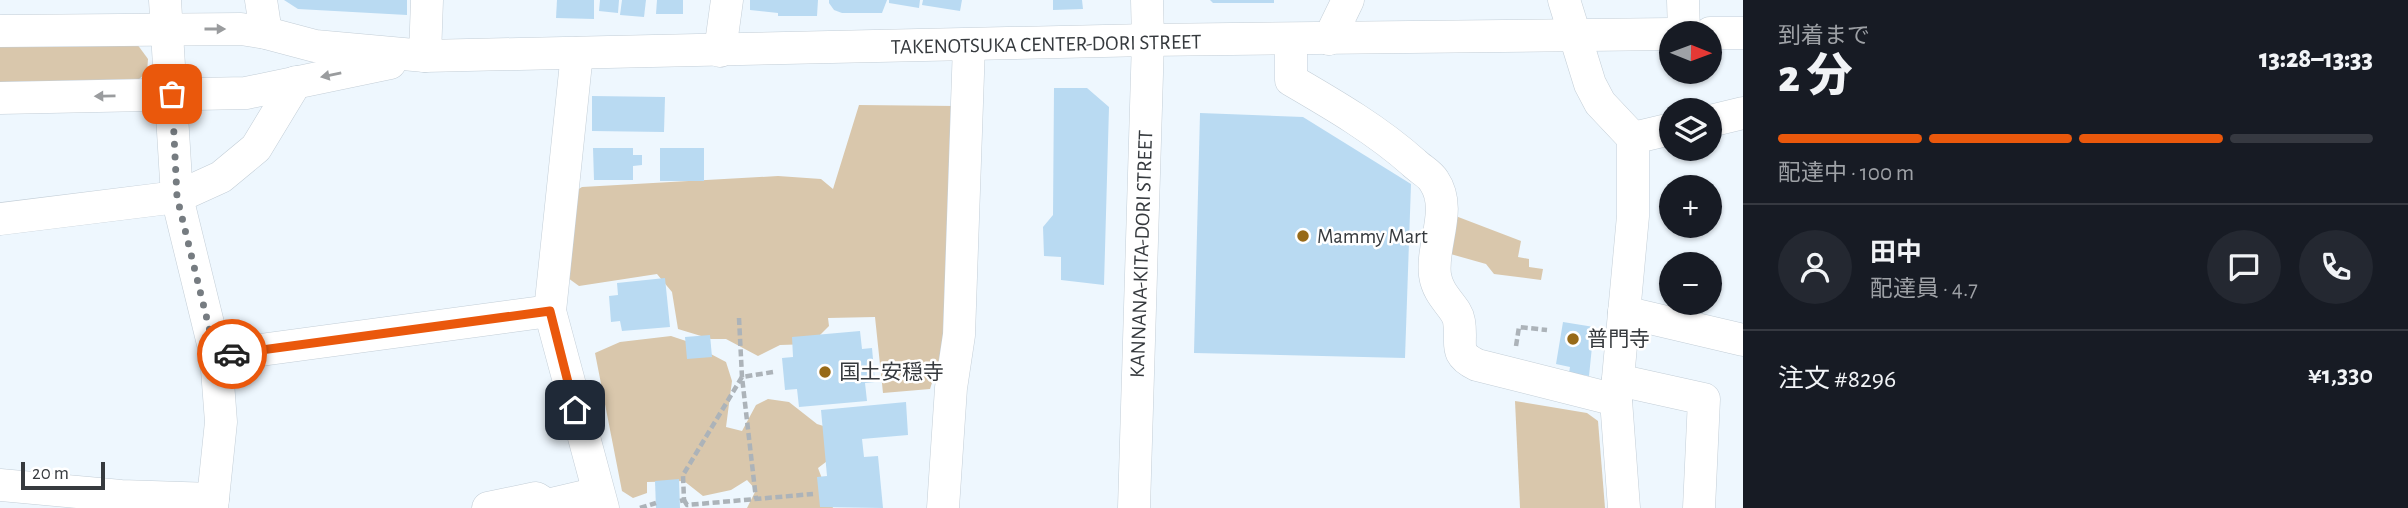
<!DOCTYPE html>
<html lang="ja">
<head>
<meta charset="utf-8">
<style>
  :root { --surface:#171b24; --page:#242831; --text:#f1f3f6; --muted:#9ea1a6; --line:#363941; --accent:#ea580c }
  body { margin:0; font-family:"Alegreya Sans","Noto Sans JP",sans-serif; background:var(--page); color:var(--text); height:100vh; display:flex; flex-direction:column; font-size:26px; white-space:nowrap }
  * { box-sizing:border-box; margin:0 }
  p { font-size:23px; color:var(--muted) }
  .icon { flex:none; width:38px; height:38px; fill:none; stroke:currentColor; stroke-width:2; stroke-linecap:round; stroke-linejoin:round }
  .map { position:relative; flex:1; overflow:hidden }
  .drawer { display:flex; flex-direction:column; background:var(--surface); width:665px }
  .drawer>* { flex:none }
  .needle { width:46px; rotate:91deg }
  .fabs { position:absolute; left:1659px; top:21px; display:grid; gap:14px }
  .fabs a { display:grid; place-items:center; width:63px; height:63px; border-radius:50%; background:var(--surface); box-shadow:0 2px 5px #0004; font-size:35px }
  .scale { position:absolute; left:21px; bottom:18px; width:84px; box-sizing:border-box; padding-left:7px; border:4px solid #363a3e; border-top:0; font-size:19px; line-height:24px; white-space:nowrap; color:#363a3e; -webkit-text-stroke:5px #fff; paint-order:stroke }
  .pin { position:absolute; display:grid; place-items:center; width:60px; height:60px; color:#fff; margin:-30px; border-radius:14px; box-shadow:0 4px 10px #0006 }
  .courier { position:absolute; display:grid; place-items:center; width:70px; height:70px; margin:-35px; border:5px solid #ea580c; border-radius:50%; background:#fff; color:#222; box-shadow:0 2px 9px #0007 }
  .summary em { font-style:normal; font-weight:800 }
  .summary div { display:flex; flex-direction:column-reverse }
  .summary { display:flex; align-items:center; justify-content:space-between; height:119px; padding:0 35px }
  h1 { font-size:46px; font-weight:800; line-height:52px }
  .bar { display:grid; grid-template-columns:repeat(4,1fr); gap:10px 7px; align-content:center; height:84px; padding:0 35px }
  .bar i { height:9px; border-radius:5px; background:var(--line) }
  .bar .active { background:var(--accent) }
  .bar p { grid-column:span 4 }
  .line { display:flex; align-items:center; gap:18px; padding:0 35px; border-top:2px solid var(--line) }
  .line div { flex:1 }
  .round { display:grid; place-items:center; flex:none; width:74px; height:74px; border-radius:37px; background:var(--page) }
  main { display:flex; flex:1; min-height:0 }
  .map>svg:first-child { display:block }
  .green { fill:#d9c7ac }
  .building { fill:#b9daf2 }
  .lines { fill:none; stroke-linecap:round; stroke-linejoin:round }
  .minor-casing { stroke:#c3ced7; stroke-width:33 }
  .path { stroke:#acb3b9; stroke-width:4.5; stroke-dasharray:7 3.5; stroke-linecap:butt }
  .minor { stroke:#fff; stroke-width:32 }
  .oneway { fill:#9a9c9e }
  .done { stroke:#767c81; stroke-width:7; stroke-dasharray:0 12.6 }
  .route { stroke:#ea580c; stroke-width:9 }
  .poi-dot { fill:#976a18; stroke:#fff; stroke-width:2.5 }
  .labels { text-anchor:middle; stroke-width:5; stroke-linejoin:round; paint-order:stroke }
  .street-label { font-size:21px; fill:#363a3e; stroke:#fff }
  .poi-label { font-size:21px; fill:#363a3e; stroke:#fff; text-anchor:start }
</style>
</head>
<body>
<main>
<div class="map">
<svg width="1743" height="508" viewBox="0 0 1743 508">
  <rect width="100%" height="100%" fill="#eef7fe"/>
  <g class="green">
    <path d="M 0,44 L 137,44 L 148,59 L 147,72 L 129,88 L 0,91 Z"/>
    <path d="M 859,105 L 956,106 L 949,329 L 930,389 L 883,393 L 875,317 L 828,318 L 829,326 L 811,344 L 780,345 L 758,356 L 726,339 L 711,339 L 678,329 L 672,292 L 657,274 L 579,286 L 568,278 L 572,193 L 582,187 L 778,176 L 821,179 L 833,189 Z"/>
    <path d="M 1453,215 L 1521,241 L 1518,257 L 1529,259 L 1529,267 L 1543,269 L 1541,280 L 1494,274 L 1486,264 L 1447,253 Z"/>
    <path d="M 671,336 L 686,341 L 726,362 L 732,381 L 726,427 L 742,431 L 756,405 L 768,399 L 789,402 L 817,424 L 833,429 L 835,455 L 818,468 L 833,508 L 747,508 L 756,490 L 747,480 L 731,490 L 703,496 L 684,481 L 647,482 L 647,493 L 633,498 L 622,491 L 595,353 L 620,342 Z"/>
    <path d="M 1515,401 L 1587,413 L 1598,421 L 1605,508 L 1520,508 Z"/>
  </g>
  <g class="building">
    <path d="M 284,0 L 407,0 L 407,15 L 298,9 Z"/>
    <path d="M 557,0 L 594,0 L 594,19 L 556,18 Z"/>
    <path d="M 600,0 L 619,0 L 618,13 L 599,11 Z"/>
    <path d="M 622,0 L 646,0 L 644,17 L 620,15 Z"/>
    <path d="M 657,0 L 683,0 L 683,14 L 656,14 Z"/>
    <path d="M 750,0 L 818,0 L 817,16 L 778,16 L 778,13 L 750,10 Z"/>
    <path d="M 829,0 L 887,0 L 882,13 L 842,13 L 834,10 L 829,3 Z"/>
    <path d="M 889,0 L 920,0 L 919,8 L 889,3 Z"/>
    <path d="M 923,0 L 962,0 L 960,11 L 922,5 Z"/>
    <path d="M 1053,0 L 1082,0 L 1083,9 L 1053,10 Z"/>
    <path d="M 1210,0 L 1274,0 L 1274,3 L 1213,3 Z"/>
    <path d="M 1054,88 L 1087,88 L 1109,107 L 1104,285 L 1061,280 L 1061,257 L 1044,256 L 1043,227 L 1053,215 Z"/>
    <path d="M 592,96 L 665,97 L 664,132 L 592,131 Z"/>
    <path d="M 1200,113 L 1303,117 L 1411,184 L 1405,358 L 1194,353 Z"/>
    <path d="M 593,148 L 633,148 L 633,155 L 642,155 L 642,165 L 633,166 L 633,180 L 594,180 Z"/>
    <rect x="660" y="148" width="44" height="33"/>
    <path d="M 665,278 L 670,327 L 622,331 L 620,321 L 611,322 L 609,296 L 618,295 L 617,283 Z"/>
    <path d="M 1563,322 L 1594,327 L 1589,376 L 1569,373 L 1570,367 L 1556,364 Z"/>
    <path d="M 860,331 L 862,349 L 872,348 L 875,382 L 865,383 L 867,401 L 799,407 L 797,389 L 785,390 L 782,358 L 793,357 L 792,337 Z"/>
    <path d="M 710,335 L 712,357 L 687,359 L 685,337 Z"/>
    <path d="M 906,402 L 908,435 L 862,439 L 864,457 L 878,456 L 883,508 L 820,507 L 817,477 L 827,476 L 821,410 Z"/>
    <path d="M 679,479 L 680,508 L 656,508 L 655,481 Z"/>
  </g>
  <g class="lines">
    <g class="minor-casing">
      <g id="minor">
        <path d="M 165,0 L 177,197 L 216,356 L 221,422 L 212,508"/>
        <path d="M 261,0 L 266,33"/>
        <path d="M 1564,0 L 1590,84 L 1600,103 L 1633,138 L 1633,216 L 1616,400 L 1624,508"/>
        <path d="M 1683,0 L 1684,33"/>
        <path d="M 0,31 L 241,29 L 266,33 L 315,46 L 425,56 L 1148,40 L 1671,34"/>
        <path d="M 1710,33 L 1743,33"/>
        <path d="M 1291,39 L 1291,80 C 1334,105 1377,130 1414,163 C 1420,169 1430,174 1434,181 C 1453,209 1431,245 1435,275 C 1438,297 1457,307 1459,321 C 1463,344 1452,353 1477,365 L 1616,400"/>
        <path d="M 1329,39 L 1348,0"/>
        <path d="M 720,51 L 727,0"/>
        <path d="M 577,53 L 550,311 L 603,508"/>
        <path d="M 425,56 L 427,0"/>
        <path d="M 0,98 L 246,93 L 390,63"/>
        <path d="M 1710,121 L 1743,113"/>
        <path d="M 1633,138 L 1671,129"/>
        <path d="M 0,219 L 177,197 L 221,177 L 256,148 L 296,82"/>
        <path d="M 1624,312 L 1743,340"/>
        <path d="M 216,356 L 550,311"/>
        <path d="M 1618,380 L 1704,399 L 1699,508"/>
        <path d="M 0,485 L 121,496 L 213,499"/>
        <path d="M 488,508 L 536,498 L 547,505 L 598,493"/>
        <path d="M 943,508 L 951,388 L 959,335 L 969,45"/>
        <path d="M 1134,508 L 1148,40 L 1147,0"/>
      </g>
    </g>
    <g class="path">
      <path d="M 739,318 L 742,377 L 756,499"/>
      <path d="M 1516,346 L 1519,327 L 1547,330"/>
      <path d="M 684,500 L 687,505 L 813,494"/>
      <path d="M 680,501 L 684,500 L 683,475 L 742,377 L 773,372"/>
      <path d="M 640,508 L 656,503"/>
    </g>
    <use href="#minor" class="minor"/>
  </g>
  <defs><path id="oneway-solid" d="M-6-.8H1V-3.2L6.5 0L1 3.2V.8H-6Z" transform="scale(1.75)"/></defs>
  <g class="oneway">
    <use href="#oneway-solid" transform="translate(215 29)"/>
    <use href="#oneway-solid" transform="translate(331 75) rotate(168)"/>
    <use href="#oneway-solid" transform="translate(105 96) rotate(179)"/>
  </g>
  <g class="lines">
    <path class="done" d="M 172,94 L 177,197 L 216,356 L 232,354"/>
    <path class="route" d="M 232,354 L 550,311 L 575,410"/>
  </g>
  <g class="poi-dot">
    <circle cx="1303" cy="236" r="7"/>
    <circle cx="1573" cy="339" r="7"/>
    <circle cx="825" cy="372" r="7"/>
  </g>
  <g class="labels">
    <g class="street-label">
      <text transform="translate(1046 44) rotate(-1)" y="7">TAKENOTSUKA CENTER-DORI STREET</text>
      <text transform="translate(1141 254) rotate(-88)" y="7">KANNANA-KITA-DORI STREET</text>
    </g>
    <g class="poi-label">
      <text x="1317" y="243">Mammy Mart</text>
      <text x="1587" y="346">普門寺</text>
      <text x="839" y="379">国土安穏寺</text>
    </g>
  </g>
</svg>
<div class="fabs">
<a><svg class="needle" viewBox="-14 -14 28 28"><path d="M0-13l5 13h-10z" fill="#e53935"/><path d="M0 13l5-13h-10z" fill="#9ea1a6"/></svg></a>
<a><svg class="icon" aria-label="layers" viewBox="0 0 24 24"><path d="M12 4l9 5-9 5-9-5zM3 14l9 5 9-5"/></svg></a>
<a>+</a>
<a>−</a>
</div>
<div class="scale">20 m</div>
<div class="pin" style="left:172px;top:94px;background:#ea580c"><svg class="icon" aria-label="bag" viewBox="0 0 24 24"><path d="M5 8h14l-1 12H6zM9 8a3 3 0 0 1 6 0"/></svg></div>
<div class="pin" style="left:575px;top:410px;background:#1f2937"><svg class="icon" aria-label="home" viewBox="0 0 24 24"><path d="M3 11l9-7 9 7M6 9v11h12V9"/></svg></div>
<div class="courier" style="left:232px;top:354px"><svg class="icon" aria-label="car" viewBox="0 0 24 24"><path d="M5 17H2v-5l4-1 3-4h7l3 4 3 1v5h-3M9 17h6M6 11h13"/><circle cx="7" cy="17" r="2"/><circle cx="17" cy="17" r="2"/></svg></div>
</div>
<section class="drawer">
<div class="summary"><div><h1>2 分</h1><p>到着まで</p></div><em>13:28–13:33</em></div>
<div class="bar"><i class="active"></i><i class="active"></i><i class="active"></i><i></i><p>配達中 · 100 m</p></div>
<div class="line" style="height:126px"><a class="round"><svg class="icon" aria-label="person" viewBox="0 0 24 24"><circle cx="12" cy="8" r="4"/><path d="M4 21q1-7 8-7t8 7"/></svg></a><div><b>田中</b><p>配達員 · 4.7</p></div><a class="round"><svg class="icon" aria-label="chat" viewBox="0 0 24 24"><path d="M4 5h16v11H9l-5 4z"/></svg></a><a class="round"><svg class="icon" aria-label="phone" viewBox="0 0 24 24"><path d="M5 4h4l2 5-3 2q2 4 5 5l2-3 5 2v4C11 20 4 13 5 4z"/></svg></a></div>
<div class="line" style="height:91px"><div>注文 #8296</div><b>¥1,330</b></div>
</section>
</main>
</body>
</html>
